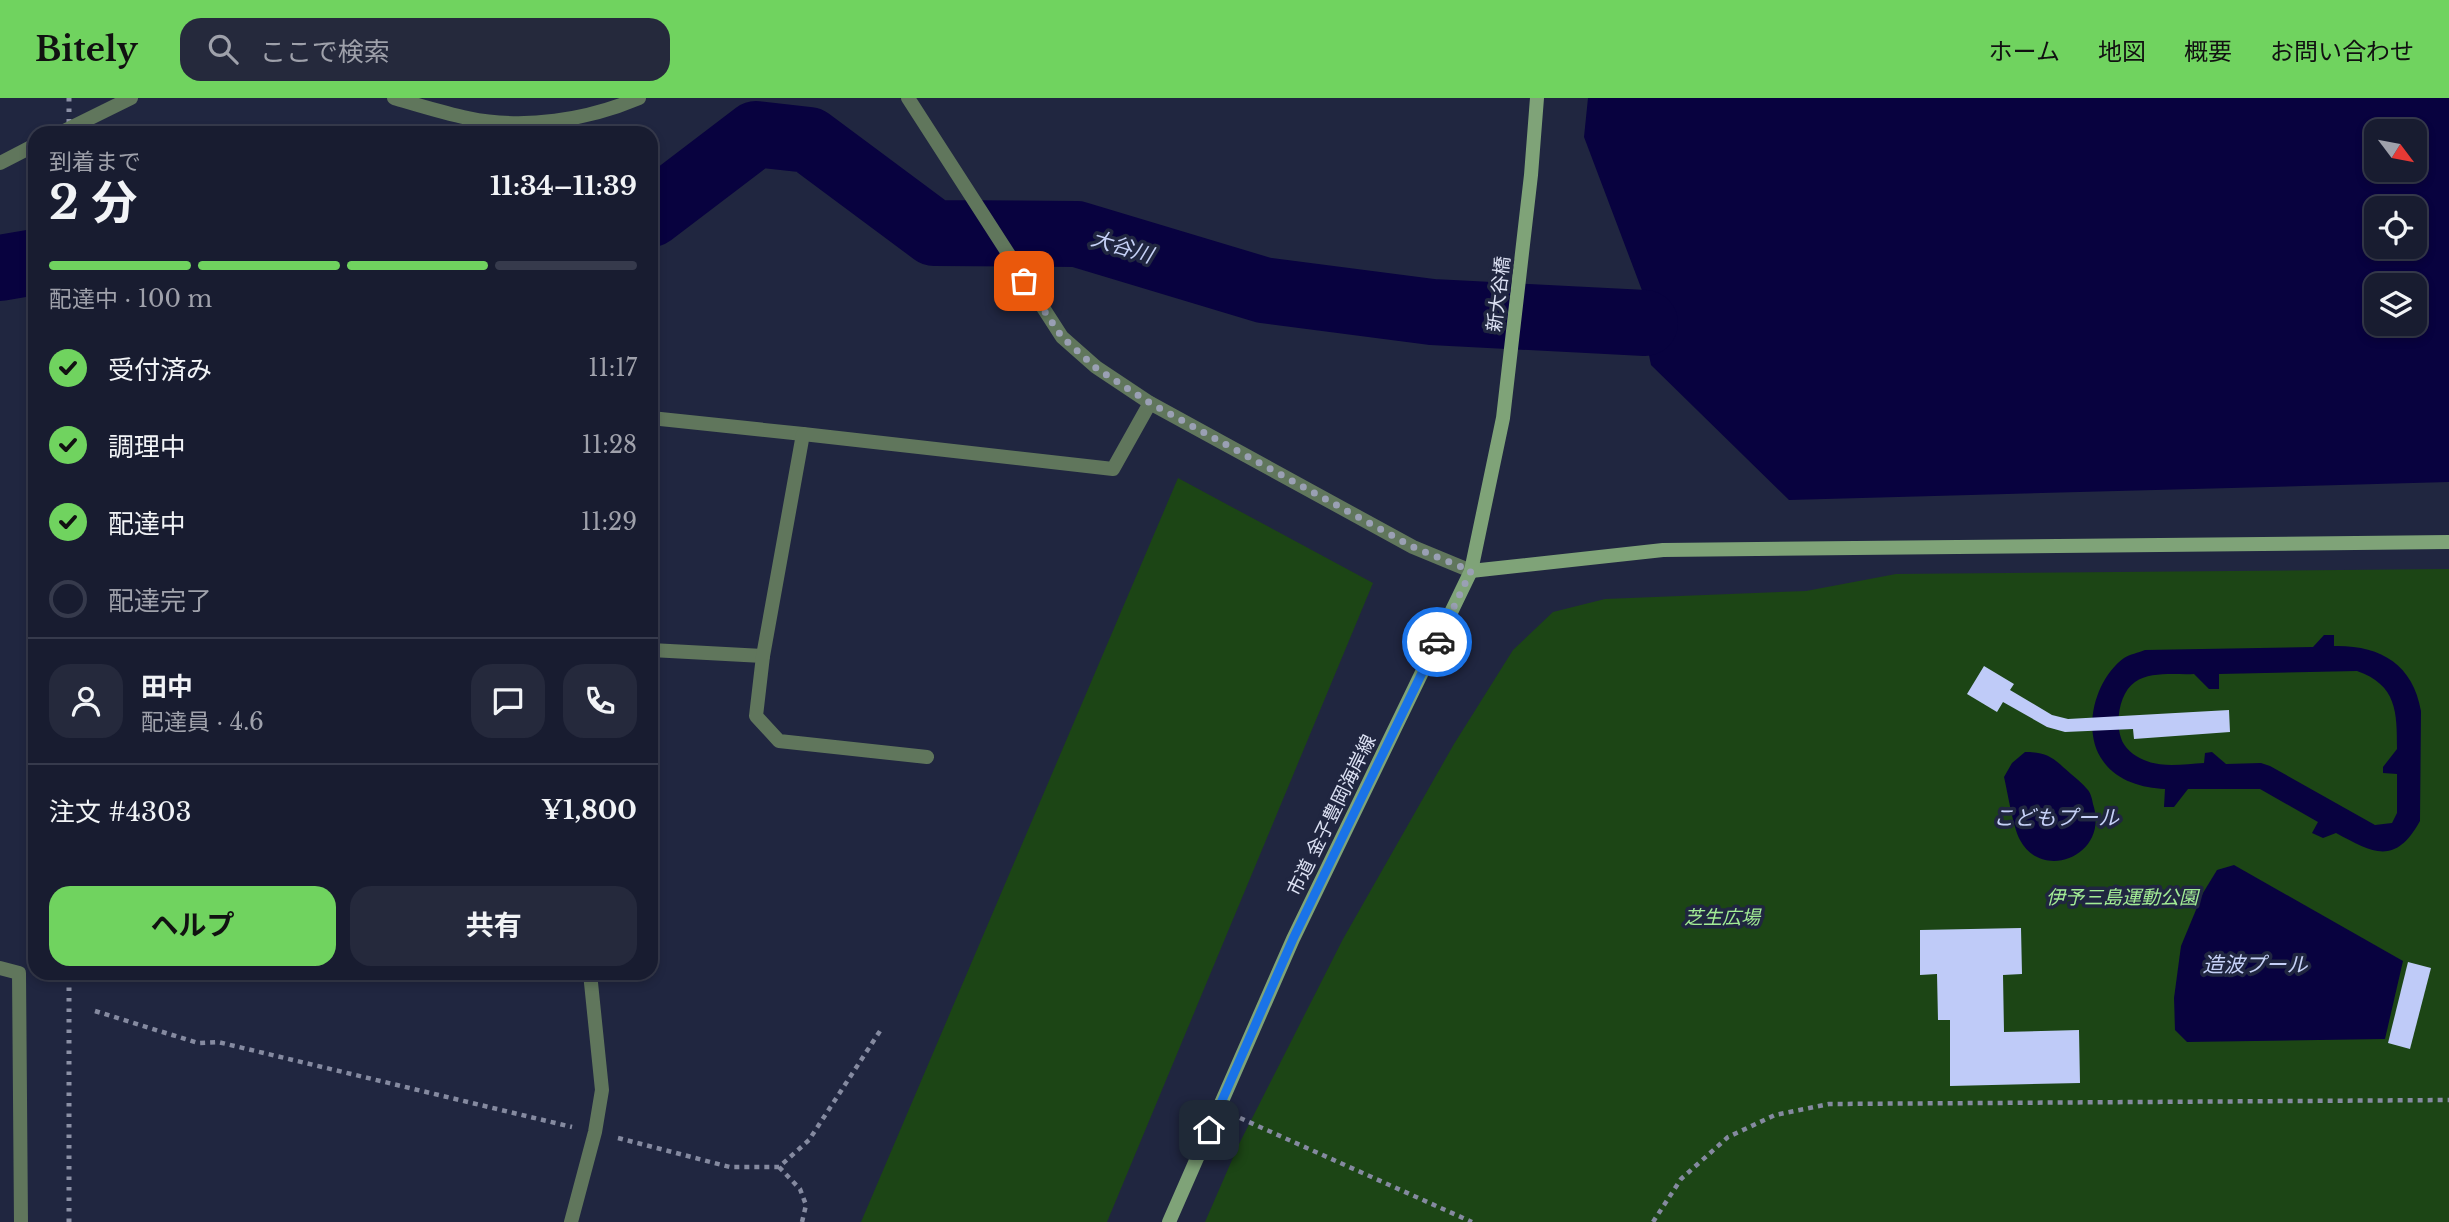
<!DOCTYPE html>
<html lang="ja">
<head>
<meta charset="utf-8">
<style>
  :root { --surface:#181c30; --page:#25293c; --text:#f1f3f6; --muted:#9fa1ab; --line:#363a4c; --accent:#70d35f }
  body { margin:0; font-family:"Libre Baskerville","Noto Sans JP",serif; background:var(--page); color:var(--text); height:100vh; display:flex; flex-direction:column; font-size:26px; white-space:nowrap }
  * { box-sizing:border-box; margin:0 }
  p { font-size:23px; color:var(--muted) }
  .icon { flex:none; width:38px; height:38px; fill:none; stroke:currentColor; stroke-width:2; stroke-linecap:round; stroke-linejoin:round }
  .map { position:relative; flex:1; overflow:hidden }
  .details { position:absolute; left:28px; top:28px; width:630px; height:854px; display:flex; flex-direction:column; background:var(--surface); border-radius:21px; box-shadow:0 4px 10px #0003,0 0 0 2px var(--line) }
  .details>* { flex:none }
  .needle { width:46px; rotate:122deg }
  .buttons { position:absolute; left:2364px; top:21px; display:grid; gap:14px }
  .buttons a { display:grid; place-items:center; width:63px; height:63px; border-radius:14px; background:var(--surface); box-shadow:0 4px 10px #0003,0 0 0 2px var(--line); font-size:35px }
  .pin { position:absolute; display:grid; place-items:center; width:60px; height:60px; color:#fff; margin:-30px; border-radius:14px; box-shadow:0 4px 10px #0006 }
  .courier { position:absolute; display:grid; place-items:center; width:70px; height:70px; margin:-35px; border:5px solid #1a73e8; border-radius:50%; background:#fff; color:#222; box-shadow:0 2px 9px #0007 }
  .head em { font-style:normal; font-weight:700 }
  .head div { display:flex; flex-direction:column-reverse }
  .head { display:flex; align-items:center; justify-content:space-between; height:119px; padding:0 21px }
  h1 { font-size:46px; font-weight:700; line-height:52px }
  .bar { display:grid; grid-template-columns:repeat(4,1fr); gap:10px 7px; align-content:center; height:84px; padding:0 21px }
  .bar i { height:9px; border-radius:5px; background:var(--line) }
  .bar .current { background:var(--accent) }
  .bar p { grid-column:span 4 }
  .line { display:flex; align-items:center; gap:18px; padding:0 21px; border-top:2px solid var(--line) }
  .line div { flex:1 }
  .round { display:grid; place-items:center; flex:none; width:74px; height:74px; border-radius:21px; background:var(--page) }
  ol { padding:0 21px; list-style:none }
  li { display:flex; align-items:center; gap:21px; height:77px }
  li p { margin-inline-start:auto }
  li .icon { padding:7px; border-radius:50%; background:var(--accent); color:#111; stroke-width:4 }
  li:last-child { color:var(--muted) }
  li i { width:38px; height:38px; border:4px solid var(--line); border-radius:50% }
  .action { display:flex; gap:14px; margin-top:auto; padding:14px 21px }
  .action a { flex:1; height:80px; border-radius:21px; background:var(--accent); color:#111; font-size:28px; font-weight:700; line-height:80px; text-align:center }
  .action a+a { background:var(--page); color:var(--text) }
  header { display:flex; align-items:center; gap:42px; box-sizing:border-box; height:98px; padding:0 35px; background:var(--accent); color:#111 }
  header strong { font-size:33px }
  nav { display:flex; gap:38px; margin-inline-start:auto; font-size:24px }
  .search { width:490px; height:63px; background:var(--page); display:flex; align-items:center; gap:18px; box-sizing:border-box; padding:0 24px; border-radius:21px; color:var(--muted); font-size:26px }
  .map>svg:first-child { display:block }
  .green { fill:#1c4515 }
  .water { fill:#08023f; fill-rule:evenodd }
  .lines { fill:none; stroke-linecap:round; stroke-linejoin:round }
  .river { stroke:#08023f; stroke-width:66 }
  .building { fill:#bfcbf8 }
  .path { stroke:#858aa0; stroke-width:4.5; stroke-dasharray:5 5; stroke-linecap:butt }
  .street { stroke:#60765c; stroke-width:14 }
  .secondary { stroke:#7fa378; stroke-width:14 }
  .rail { stroke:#8b90a5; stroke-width:5; stroke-dasharray:3.5 7; stroke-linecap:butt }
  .street-bridge { stroke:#60765c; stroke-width:14 }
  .done { stroke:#9aa0b4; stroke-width:7; stroke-dasharray:0 12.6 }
  .route { stroke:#1a73e8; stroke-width:9 }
  .labels { text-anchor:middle; stroke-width:7; stroke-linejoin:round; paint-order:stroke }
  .street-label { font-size:19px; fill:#dce1f3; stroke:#202640 }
  .park-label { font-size:19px; font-style:italic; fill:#a2ec95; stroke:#202640 }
  .water-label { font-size:21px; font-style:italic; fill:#c6d1f7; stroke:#202640 }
</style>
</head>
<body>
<header>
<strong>Bitely</strong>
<div class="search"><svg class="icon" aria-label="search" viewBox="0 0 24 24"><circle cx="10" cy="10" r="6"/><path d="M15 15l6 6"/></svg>ここで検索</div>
<nav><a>ホーム</a><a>地図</a><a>概要</a><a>お問い合わせ</a></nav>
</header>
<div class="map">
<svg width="2449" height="1124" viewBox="0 0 2449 1124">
  <rect width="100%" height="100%" fill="#202640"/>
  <g class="green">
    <path d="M 1178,380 L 1373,485 L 1107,1124 L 861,1124 Z"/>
    <path d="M 2449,471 L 2449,1124 L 1205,1124 L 1238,1048 L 1343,841 L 1454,646 L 1513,552 L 1553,514 L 1605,501 L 1806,493 L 1896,476 Z"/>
  </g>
  <g class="water">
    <path d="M 1588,0 L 2449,0 L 2449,384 L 1789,402 L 1651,267 L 1645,238 L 1646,203 L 1584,39 ZM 2415,33 L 2415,72 L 2376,72 L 2376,33 ZM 2415,110 L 2415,149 L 2376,149 L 2376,110 ZM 2376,187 L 2415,187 L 2415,226 L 2376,226 Z"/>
    <path d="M 2324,537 L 2334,537 L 2334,548 C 2380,547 2413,566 2421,613 L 2420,723 C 2395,768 2373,755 2336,735 L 2323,740 L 2312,735 L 2318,724 L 2260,691 L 2188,691 L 2174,709 L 2164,709 L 2165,691 C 2142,690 2117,683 2103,663 C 2081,633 2095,581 2124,560 C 2130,556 2138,555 2145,552 L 2313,549 ZM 2357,573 C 2397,587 2397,614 2397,651 L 2383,669 L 2383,675 L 2397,676 L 2397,715 L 2392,725 L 2375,727 L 2270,668 L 2261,665 L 2226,666 L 2212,654 L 2205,655 L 2204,665 C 2185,666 2161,670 2144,662 C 2134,658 2124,650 2121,640 C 2115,623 2120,594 2135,584 C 2151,573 2176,577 2194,576 L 2209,591 L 2219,591 L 2219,576 Z"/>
    <path d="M 2025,654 C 2049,654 2054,661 2071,676 C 2077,681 2083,686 2087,691 C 2091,695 2092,701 2093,706 C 2110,758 2042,784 2020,742 C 2013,729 2008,696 2004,679 L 2012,665 Z"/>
    <path d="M 2234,767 L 2403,863 L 2385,941 L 2187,944 L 2175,932 L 2174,900 L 2181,848 L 2203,795 L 2217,772 Z"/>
  </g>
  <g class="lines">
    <g class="river">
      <path d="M 651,116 L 756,36 L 809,42 L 934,135 L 1077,136 L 1263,192 L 1432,214 L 1645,225"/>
      <path d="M 0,170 L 35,164"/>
    </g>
  </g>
  <g class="building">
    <path d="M 1984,568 L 2014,586 L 2010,592 L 2052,617 L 2068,621 L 2229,612 L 2230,634 L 2134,641 L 2133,631 L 2065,634 L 2047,629 L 2003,604 L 1997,614 L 1967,596 Z"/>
    <path d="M 2021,830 L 2022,876 L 2003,877 L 2004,934 L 2079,932 L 2080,985 L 1950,988 L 1950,922 L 1938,922 L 1937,876 L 1920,877 L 1920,832 Z"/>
    <path d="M 2408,864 L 2431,870 L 2410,951 L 2388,945 Z"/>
  </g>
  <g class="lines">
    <g class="path">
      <path d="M 95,913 L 198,945 L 218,944 L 572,1029"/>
      <path d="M 1240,1020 L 1472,1124"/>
      <path d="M 618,1040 L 730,1069 L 779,1069 L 809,1042 L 880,933"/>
      <path d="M 779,1069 L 800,1091 L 806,1107 L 802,1124"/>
      <path d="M 1653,1124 L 1681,1081 L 1728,1039 L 1775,1017 L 1829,1006 L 2449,1002"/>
    </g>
    <g class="street">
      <path d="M 394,0 C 418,7 443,15 468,20 C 524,32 587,22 639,0"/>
      <path d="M 908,0 L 1062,239 L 1096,269 L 1150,305 L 1413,449 L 1471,473"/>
      <path d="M 0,65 L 35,47"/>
      <path d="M 651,320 L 803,336"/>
      <path d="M 651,552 L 763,558"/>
      <path d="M 927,659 L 779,643 L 756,618 L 763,558 L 803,336 L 1113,371 L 1150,305"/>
      <path d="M 0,870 L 19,875 L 21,1124"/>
      <path d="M 571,1124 L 595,1034 L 602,992 L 590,875"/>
    </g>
    <g class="secondary">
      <path d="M 1471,473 L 1663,452 L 2449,444"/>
      <path d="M 1169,1124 L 1293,841 L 1471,473 L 1503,320 L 1531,77 L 1537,0"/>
    </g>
    <g class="rail">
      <path d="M 69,0 L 69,35"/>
      <path d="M 69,1124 L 69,875"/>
    </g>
    <path class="street-bridge" d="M 60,35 L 131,0"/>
  </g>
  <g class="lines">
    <path class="done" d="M 1024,183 L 1062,239 L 1096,270 L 1150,305 L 1413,449 L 1471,473 L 1437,544"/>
    <path class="route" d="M 1209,1032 L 1293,841 L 1437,544"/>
  </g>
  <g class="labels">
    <g class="street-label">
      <text transform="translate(1498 196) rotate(-83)" y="7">新大谷橋</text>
      <text transform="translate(1331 717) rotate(-64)" y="7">市道 金子豊岡海岸線</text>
    </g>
    <g class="park-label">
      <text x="2122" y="806">伊予三島運動公園</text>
      <text x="1722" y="826">芝生広場</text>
    </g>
    <g class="water-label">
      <text transform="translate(1122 149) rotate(17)" y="7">大谷川</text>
      <text x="2056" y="727">こどもプール</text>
      <text x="2255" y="874">造波プール</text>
    </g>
  </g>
</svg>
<div class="buttons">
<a><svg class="needle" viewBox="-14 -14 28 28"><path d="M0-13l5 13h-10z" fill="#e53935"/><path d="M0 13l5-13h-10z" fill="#9fa1ab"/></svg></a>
<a><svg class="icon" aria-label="locate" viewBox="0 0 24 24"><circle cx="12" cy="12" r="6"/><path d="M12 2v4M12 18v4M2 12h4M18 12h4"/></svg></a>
<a><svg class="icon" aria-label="layers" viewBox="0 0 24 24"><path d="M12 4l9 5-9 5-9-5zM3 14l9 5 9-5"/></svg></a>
</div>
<div class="pin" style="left:1024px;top:183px;background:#ea580c"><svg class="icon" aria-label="bag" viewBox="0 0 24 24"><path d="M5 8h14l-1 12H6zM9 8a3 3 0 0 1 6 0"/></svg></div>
<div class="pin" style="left:1209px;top:1032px;background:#1f2937"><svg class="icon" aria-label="home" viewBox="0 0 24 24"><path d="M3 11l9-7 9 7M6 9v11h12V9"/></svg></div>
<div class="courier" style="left:1437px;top:544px"><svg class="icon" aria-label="car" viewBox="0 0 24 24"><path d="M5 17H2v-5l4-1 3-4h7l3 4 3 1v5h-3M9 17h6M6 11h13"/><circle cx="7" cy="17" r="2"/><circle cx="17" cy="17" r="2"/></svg></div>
<section class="details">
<div class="head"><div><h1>2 分</h1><p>到着まで</p></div><em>11:34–11:39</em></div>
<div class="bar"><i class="current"></i><i class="current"></i><i class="current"></i><i></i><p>配達中 · 100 m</p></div>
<ol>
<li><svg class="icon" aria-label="check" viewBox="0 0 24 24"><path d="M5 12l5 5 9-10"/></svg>受付済み<p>11:17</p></li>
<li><svg class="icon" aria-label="check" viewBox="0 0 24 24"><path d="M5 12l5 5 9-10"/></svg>調理中<p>11:28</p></li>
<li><svg class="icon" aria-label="check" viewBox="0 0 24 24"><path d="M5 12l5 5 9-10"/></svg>配達中<p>11:29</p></li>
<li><i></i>配達完了</li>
</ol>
<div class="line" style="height:126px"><a class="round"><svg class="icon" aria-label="person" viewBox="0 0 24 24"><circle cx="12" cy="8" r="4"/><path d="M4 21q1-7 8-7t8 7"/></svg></a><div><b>田中</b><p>配達員 · 4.6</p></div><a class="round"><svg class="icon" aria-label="chat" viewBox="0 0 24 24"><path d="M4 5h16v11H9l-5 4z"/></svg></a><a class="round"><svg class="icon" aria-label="phone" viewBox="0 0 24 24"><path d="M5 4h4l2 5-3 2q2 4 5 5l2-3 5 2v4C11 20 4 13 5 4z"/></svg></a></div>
<div class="line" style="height:91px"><div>注文 #4303</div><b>¥1,800</b></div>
<div class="action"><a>ヘルプ</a><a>共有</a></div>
</section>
</div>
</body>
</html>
